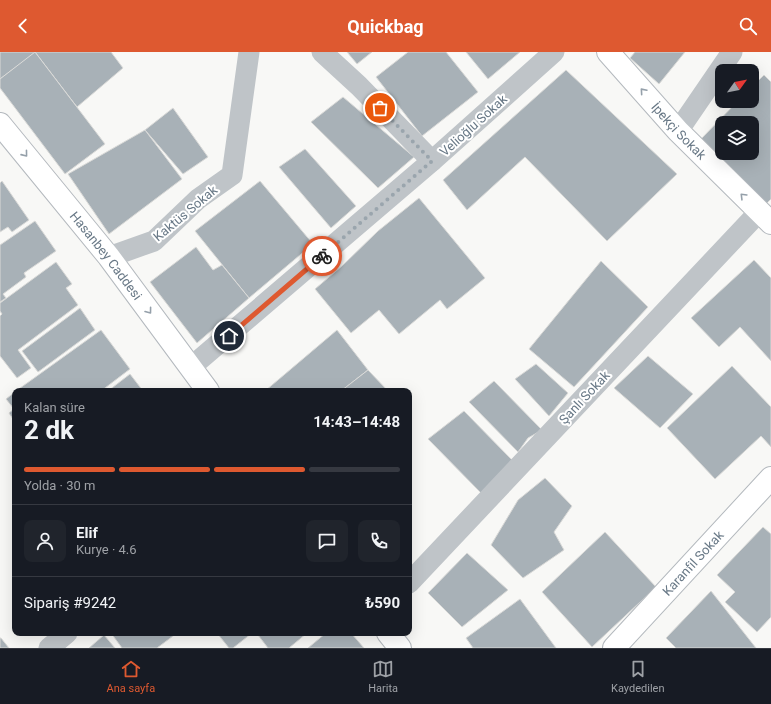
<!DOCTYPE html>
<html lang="tr">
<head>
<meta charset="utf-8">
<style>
  :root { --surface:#171b24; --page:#20242c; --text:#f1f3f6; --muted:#9ea1a6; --line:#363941; --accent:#de5930 }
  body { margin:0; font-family:Roboto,sans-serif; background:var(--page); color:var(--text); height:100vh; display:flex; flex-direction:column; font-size:15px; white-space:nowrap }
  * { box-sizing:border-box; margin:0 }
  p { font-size:13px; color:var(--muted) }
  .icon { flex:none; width:22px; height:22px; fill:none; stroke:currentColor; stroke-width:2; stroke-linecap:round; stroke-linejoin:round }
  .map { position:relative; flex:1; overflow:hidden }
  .details { position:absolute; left:12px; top:336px; width:400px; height:248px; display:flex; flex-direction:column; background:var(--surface); border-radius:8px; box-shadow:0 4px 16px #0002 }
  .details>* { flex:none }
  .needle { width:26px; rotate:57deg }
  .fabs { position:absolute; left:715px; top:12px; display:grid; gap:8px }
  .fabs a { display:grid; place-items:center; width:44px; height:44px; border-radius:8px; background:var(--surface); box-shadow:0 4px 16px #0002; font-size:20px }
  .pin { position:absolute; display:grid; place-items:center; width:34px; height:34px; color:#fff; margin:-17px; border:2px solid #fff; border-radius:50%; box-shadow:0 1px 4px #0007 }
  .courier { position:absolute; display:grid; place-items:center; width:40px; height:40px; margin:-20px; border:3px solid #de5930; border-radius:50%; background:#fff; color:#222; box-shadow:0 1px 5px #0007 }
  .headline em { font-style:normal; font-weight:700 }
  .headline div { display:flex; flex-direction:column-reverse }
  .headline { display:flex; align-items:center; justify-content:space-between; height:68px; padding:0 12px }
  h1 { font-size:26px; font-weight:700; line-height:30px }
  .bar { display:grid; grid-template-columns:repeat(4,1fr); gap:6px 4px; align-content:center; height:48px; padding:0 12px }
  .bar i { height:5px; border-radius:3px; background:var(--line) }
  .bar .selected { background:var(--accent) }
  .bar p { grid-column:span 4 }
  .line { display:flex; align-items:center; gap:10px; padding:0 12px; border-top:1px solid var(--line) }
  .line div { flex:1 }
  .round { display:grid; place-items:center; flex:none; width:42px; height:42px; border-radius:8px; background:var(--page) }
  header { display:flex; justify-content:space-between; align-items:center; height:52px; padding:0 12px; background:var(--accent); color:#fff; font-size:18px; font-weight:700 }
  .dock { display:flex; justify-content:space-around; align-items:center; height:56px; border-top:1px solid var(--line); background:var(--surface); font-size:11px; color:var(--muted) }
  .dock a { display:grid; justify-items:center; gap:2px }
  .dock .selected { color:var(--accent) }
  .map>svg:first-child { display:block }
  .building { fill:#a8b1b7; stroke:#dadad8; fill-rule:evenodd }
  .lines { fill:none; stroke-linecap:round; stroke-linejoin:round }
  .secondary-casing { stroke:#b4b9be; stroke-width:24 }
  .street { stroke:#bfc4c8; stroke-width:21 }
  .secondary { stroke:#fff; stroke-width:22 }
  .oneway { stroke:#95a0aa }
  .done { stroke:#9aa5ad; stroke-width:4; stroke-dasharray:0 7.2 }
  .route { stroke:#de5930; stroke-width:5 }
  .labels { text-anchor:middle; stroke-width:4; stroke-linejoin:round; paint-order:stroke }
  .street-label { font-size:13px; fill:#687886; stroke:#fff }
</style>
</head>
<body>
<header><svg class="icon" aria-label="back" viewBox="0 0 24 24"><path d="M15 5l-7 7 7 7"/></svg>Quickbag<svg class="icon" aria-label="search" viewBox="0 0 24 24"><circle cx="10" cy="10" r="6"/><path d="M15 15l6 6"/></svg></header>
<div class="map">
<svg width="771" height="596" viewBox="0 0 771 596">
  <rect width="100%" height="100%" fill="#f8f8f6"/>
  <g class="building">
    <path d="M 0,0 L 36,0 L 0,27 Z"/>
    <path d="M 35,0 L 111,0 L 123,16 L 77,55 Z"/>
    <path d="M 35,0 L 105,92 L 65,122 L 0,36 L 0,27 Z"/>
    <path d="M 347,0 L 372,0 L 357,12 Z"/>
    <path d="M 408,0 L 446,0 L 478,40 L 422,84 L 376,25 Z"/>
    <path d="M 466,0 L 520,0 L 488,27 Z"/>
    <path d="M 635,0 L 685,0 L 659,32 L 630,6 Z"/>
    <path d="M 566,18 L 677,122 L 607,189 L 525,105 L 467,158 L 443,128 Z"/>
    <path d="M 764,23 L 771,30 L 771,147 L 766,152 L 700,88 L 738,49 L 752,49 L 752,35 ZM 722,71 L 752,71 L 752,101 L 722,101 Z"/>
    <path d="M 343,45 L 414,105 L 378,136 L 311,70 Z"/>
    <path d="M 173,56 L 208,105 L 183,122 L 145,78 Z"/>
    <path d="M 145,78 L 182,127 L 109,182 L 68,122 Z"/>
    <path d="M 305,97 L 356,154 L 331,176 L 279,115 Z"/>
    <path d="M 2,129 L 29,168 L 12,180 L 8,175 L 0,180 L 0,131 Z"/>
    <path d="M 260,129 L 313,192 L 249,246 L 195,179 Z"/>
    <path d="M 419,146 L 485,226 L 447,257 L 440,248 L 399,282 L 379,258 L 351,281 L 315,237 L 342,214 L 378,179 Z"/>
    <path d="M 35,169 L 56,199 L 24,221 L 26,225 L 3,242 L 6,246 L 0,250 L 0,193 Z"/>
    <path d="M 196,195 L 213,218 L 222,213 L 249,246 L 197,291 L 150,230 Z"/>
    <path d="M 754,208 L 771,226 L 771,309 L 740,275 L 719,295 L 691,266 Z"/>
    <path d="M 601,209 L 648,255 L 574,335 L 529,297 Z"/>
    <path d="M 56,210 L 72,232 L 66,236 L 78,253 L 18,298 L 31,316 L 17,326 L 0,304 L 0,264 L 2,262 L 0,259 L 0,251 Z"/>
    <path d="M 80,256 L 95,278 L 38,320 L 22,299 Z"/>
    <path d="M 101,278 L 130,317 L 101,339 L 16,339 Z"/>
    <path d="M 337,278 L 368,318 L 341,339 L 265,339 Z"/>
    <path d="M 648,304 L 693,342 L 660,376 L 614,336 Z"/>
    <path d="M 536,312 L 568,341 L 549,364 L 515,327 Z"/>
    <path d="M 732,314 L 771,355 L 771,395 L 761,384 L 715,427 L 667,376 Z"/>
    <path d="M 368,318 L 388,339 L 341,339 Z"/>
    <path d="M 130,322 L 143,339 L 108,339 Z"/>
    <path d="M 494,329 L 542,378 L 528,386 L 518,400 L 469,350 Z"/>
    <path d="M 15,340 L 15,370 L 9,361 L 14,357 L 6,347 Z"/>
    <path d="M 464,359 L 513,409 L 481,441 L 428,387 Z"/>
    <path d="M 545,426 L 572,454 L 554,480 L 564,498 L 523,526 L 491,493 L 518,448 Z"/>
    <path d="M 763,475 L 771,482 L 771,565 L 757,580 L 725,550 L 735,540 L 717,523 Z"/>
    <path d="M 605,480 L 656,535 L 592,595 L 542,540 Z"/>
    <path d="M 467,501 L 508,538 L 462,575 L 428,541 Z"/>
    <path d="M 711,539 L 756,596 L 676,596 L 666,586 Z"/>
    <path d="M 520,547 L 556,596 L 473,596 L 466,586 Z"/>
    <path d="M 111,581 L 177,581 L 157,596 L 122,596 Z"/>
    <path d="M 217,581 L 252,581 L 233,596 L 229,596 Z"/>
    <path d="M 260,581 L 307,581 L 289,596 L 268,596 L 258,583 Z"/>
    <path d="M 326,581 L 351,581 L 364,596 L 308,596 Z"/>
    <path d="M 104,583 L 115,596 L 89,596 Z"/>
    <path d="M 0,586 L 1,586 L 9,596 L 0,596 Z"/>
  </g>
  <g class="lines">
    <g class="secondary-casing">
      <g id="secondary">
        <path id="s1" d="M 608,0 L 678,79 L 771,171"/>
        <path id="s2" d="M 0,72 L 109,205 L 208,339"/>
        <path d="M 388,581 L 400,596"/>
        <path id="s3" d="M 614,596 L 771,426"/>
      </g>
    </g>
    <g class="street">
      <path d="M 322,0 L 359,34 L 432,109"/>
      <path d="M 678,79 L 732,0"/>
      <path d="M 109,205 L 154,189 L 198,147 L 232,123 L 249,0"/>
      <path d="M 191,315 L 432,109 L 554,0"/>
      <path d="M 409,531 L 759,160"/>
      <path d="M 49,596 L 67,581"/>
    </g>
    <use href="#secondary" class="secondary"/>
  </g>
  <defs><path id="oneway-chevron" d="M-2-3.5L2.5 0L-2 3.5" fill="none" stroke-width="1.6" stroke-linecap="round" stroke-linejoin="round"/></defs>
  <g class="oneway">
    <use href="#oneway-chevron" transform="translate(643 39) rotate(-131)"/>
    <use href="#oneway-chevron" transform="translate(25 102) rotate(51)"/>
    <use href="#oneway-chevron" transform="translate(743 144) rotate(-135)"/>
    <use href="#oneway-chevron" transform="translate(149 259) rotate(53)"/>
  </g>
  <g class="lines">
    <path class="done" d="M 322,204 L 432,109 L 380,56"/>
    <path class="route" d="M 229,284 L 322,204"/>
  </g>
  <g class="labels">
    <g class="street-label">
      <text transform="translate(473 73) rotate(-42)" y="5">Velioğlu Sokak</text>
      <text dy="5" stroke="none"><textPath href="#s1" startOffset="106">İpekçi Sokak</textPath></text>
      <text transform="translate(185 161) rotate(-40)" y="5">Kaktüs Sokak</text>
      <text dy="5" stroke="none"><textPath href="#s2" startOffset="169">Hasanbey Caddesi</textPath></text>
      <text transform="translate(584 345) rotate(-47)" y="5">Şanlı Sokak</text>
      <text dy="5" stroke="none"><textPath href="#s3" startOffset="116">Karanfil Sokak</textPath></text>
    </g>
  </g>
</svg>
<div class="fabs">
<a><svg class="needle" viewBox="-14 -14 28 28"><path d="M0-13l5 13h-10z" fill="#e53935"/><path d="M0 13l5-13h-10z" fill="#9ea1a6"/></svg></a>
<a><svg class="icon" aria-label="layers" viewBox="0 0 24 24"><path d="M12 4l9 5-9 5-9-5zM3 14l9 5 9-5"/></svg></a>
</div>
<div class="pin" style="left:380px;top:56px;background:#ea580c"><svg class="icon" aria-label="bag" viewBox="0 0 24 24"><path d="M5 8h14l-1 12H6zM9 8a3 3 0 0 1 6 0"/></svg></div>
<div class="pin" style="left:229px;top:284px;background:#1f2937"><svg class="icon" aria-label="home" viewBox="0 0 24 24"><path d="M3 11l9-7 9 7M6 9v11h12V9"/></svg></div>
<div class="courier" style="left:322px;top:204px"><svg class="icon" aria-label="bike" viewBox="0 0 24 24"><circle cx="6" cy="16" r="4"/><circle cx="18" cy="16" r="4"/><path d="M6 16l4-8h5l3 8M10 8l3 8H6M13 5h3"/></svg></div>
<section class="details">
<div class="headline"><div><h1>2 dk</h1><p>Kalan süre</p></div><em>14:43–14:48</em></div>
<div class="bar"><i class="selected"></i><i class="selected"></i><i class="selected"></i><i></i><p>Yolda · 30 m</p></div>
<div class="line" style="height:72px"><a class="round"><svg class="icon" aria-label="person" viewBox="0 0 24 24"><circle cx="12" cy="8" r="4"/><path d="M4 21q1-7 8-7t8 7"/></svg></a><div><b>Elif</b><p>Kurye · 4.6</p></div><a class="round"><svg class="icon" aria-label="chat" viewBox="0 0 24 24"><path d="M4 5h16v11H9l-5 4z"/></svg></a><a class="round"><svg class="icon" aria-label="phone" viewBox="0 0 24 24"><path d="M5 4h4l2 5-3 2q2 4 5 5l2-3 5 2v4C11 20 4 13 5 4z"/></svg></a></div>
<div class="line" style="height:52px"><div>Sipariş #9242</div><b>₺590</b></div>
</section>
</div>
<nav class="dock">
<a class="selected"><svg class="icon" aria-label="home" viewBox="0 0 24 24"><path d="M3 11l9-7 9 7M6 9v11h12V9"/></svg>Ana sayfa</a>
<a><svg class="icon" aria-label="map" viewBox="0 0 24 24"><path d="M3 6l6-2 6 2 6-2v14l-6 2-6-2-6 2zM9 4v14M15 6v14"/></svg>Harita</a>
<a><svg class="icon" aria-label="saved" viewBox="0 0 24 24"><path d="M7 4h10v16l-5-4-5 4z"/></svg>Kaydedilen</a>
</nav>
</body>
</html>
